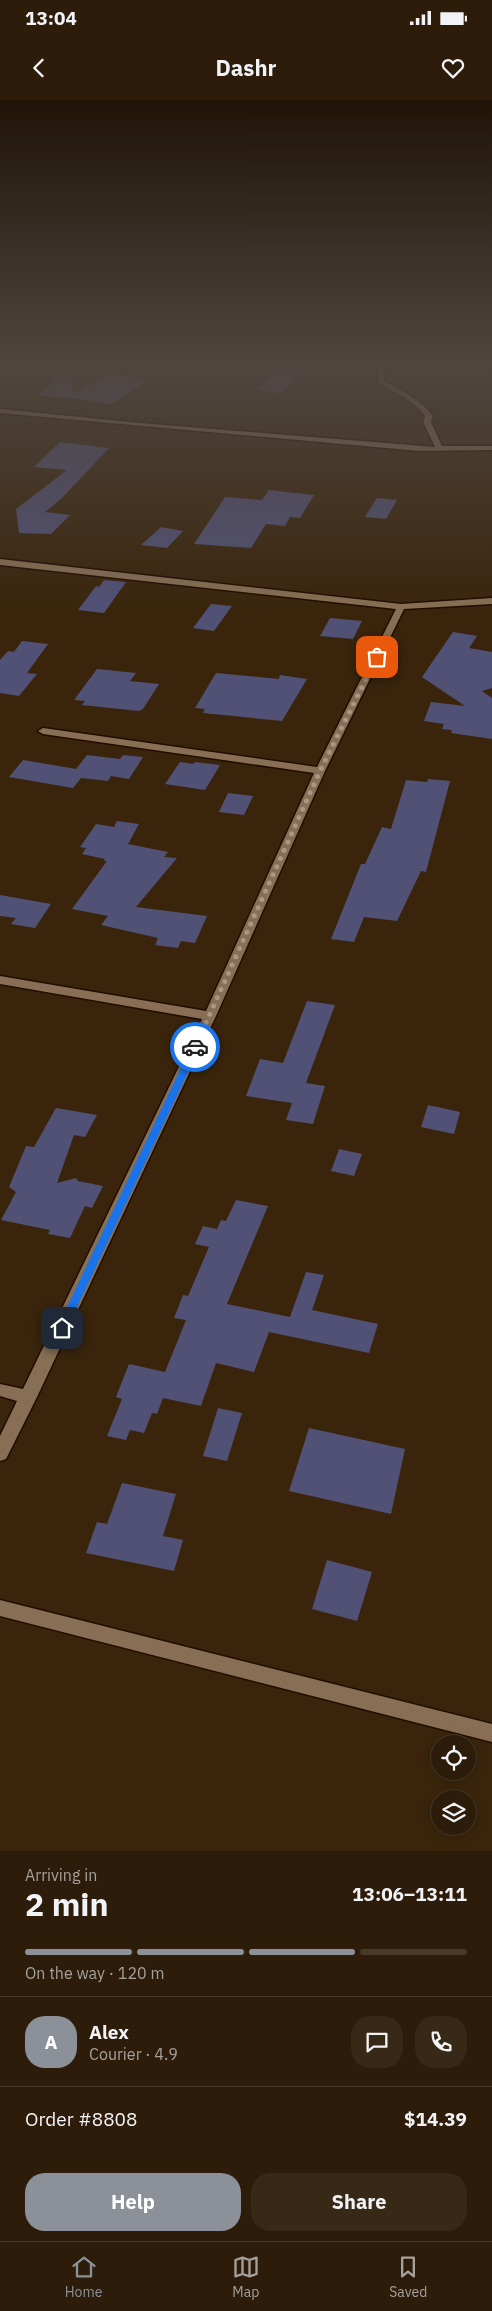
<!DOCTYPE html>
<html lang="en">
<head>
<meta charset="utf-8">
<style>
  :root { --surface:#2c1c09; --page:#382917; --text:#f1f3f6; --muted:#a6a19c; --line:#483a2a; --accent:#8c9099 }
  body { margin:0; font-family:"IBM Plex Sans",sans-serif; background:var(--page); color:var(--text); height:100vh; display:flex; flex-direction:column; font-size:19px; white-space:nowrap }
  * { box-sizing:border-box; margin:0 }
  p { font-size:16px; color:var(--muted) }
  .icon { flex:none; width:28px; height:28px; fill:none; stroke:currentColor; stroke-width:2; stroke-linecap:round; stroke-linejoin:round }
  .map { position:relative; height:1751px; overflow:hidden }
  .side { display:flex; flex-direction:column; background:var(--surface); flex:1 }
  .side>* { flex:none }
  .tools { position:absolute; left:431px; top:1635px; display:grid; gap:10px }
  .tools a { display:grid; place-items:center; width:45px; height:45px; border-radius:50%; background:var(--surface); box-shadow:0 2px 12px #0003,0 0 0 1px var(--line); font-size:25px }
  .pin { position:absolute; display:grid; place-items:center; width:42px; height:42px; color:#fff; margin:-21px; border-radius:10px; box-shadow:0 2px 8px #0006 }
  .courier { position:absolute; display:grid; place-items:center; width:50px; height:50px; margin:-25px; border:4px solid #1a73e8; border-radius:50%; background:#fff; color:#222; box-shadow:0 1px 6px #0007 }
  .headline em { font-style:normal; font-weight:800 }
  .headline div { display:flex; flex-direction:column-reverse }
  .headline { display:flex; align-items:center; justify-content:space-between; height:85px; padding:0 25px }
  h1 { font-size:32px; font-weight:800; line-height:38px }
  .bar { display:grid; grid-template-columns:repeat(4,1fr); gap:8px 5px; align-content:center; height:60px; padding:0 25px }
  .bar i { height:6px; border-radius:4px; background:var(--line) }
  .bar .current { background:var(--accent) }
  .bar p { grid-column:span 4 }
  .line { display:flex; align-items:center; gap:12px; padding:0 25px; border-top:1px solid var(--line) }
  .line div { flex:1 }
  .round { display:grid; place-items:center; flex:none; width:52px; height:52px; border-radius:20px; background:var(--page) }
  .cta { display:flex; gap:10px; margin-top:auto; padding:10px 25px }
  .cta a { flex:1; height:58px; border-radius:20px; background:var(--accent); color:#fff; font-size:20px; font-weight:800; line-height:58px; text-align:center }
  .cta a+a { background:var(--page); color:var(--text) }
  .status { display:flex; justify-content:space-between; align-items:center; height:35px; padding:0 25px; background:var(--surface); direction:ltr }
  .status svg { height:14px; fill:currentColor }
  header { display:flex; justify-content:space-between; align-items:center; height:65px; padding:0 25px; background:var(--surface); font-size:22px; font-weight:800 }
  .dock { display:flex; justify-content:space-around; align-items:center; height:70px; border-top:1px solid var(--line); background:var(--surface); font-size:14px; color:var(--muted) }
  .dock a { display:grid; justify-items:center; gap:2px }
  .dock .current { color:var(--accent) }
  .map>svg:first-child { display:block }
  .building { fill:#515176 }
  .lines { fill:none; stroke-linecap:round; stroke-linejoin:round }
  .street-casing { stroke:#210d00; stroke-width:3 }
  .street { fill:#876e54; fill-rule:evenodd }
  .route { fill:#1a73e8 }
  .done { stroke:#a89786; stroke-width:5; stroke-dasharray:0 9 }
</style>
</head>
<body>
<div class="status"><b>13:04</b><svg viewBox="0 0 49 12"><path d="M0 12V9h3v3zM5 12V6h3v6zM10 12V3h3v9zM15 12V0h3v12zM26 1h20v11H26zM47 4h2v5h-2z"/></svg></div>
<header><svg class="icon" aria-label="back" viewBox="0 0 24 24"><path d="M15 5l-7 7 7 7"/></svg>Dashr<svg class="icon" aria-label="heart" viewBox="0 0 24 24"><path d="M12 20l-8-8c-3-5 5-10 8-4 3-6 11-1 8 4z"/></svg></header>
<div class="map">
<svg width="492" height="1751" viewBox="0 0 492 1751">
  <rect width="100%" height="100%" fill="#3a250c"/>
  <g class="building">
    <path d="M 70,266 L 73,293 L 110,273 L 151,279 L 111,304 L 62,297 L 37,296 Z"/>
    <path d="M 280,266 L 307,266 L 282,293 L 256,290 Z"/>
    <path d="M 60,342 L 109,348 L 62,398 L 45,412 L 70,415 L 51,434 L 19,433 L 16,409 L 67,370 L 34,367 Z"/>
    <path d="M 269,390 L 314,395 L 300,418 L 290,417 L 285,426 L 266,424 L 251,448 L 194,444 L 225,397 L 262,400 Z"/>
    <path d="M 377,398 L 397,400 L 386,419 L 365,417 Z"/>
    <path d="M 161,427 L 183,431 L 167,448 L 141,445 Z"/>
    <path d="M 104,480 L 126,482 L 104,513 L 78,510 L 96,486 L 99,487 Z"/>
    <path d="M 211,504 L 232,506 L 214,531 L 193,528 Z"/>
    <path d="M 330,518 L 362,521 L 353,539 L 320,536 Z"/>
    <path d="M 453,532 L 477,536 L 469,548 L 492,552 L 492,588 L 482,591 L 492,598 L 492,639 L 451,633 L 452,630 L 442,629 L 444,624 L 424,621 L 431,602 L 465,606 L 422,577 Z"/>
    <path d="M 22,541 L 48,544 L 27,573 L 37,574 L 19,596 L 0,593 L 0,560 L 8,551 L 14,552 Z"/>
    <path d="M 97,569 L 136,573 L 130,581 L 159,584 L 143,609 L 139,611 L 82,605 L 85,601 L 74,600 Z"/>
    <path d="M 216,573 L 279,579 L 280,575 L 307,579 L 282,621 L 203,613 L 205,609 L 195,608 Z"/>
    <path d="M 87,655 L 120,659 L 123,655 L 143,657 L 129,679 L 111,676 L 108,681 L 81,678 L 73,688 L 9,677 L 23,660 L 76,669 Z"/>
    <path d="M 180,662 L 193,664 L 195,662 L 220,665 L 205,690 L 165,684 Z"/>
    <path d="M 428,679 L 450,681 L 426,772 L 421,771 L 397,821 L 364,817 L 354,842 L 331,839 L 361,764 L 365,764 L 382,727 L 391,729 L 406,680 L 427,682 Z"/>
    <path d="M 228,693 L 253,696 L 244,715 L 219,712 Z"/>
    <path d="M 117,721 L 139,724 L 128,744 L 168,752 L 164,757 L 177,758 L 136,807 L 207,816 L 195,843 L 181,841 L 178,848 L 155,845 L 158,838 L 101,825 L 108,816 L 72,809 L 107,761 L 104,761 L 105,759 L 82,754 L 86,748 L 80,747 L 96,724 L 114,727 Z"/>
    <path d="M 0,795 L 51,804 L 35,828 L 11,824 L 16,818 L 0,816 Z"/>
    <path d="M 307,901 L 335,905 L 306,983 L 325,986 L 313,1024 L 286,1020 L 292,1003 L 246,996 L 260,959 L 283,963 Z"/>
    <path d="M 428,1005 L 460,1012 L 454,1034 L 421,1027 Z"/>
    <path d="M 56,1008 L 97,1015 L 85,1037 L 74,1035 L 57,1083 L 76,1078 L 78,1081 L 103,1086 L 92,1108 L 85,1106 L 70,1138 L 48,1134 L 50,1130 L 1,1120 L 16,1092 L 9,1087 L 26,1046 L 34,1047 Z"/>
    <path d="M 339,1049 L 362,1054 L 354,1076 L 331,1071 Z"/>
    <path d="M 236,1100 L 268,1106 L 227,1204 L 290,1217 L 306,1172 L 324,1175 L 312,1210 L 378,1224 L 369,1253 L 269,1232 L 254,1272 L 216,1263 L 201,1306 L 163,1298 L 157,1314 L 152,1313 L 144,1333 L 130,1330 L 126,1340 L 107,1336 L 122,1299 L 116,1297 L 129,1264 L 165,1272 L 186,1220 L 174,1218 L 183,1195 L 188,1196 L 209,1147 L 195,1144 L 203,1126 L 217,1129 L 221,1120 L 226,1121 Z"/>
    <path d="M 218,1308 L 242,1313 L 227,1361 L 203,1356 Z"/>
    <path d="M 309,1328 L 405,1349 L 391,1414 L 289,1391 Z"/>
    <path d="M 122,1383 L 176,1394 L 163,1436 L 183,1440 L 174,1471 L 86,1453 L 97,1422 L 107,1424 Z"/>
    <path d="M 327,1460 L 372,1472 L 357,1521 L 312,1509 Z"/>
  </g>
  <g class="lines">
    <g class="street-casing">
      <g id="street">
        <path d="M 377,266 L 383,266 L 384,281 C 402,291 420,299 433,316 L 431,322 L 442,346 L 492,346 L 492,350 L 419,351 L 0,313 L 0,309 L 140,323 L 435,347 L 423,322 L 425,316 C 414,300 395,293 379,283 Z"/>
        <path d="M 0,459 L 401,504 L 492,498 L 492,504 L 404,509 L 325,671 L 216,916 L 37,1297 L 6,1359 L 0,1361 L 0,1336 L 17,1301 L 0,1296 L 0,1284 L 23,1289 L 202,919 L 0,884 L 0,876 L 206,911 L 314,673 L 43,634 L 38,631 L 43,628 L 317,667 L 396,509 L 0,465 Z"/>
        <path d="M 0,1500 L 492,1624 L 492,1642 L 0,1516 Z"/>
      </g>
    </g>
    <use href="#street" class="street"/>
  </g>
  <linearGradient id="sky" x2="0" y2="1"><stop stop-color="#201407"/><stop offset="0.52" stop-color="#4f4640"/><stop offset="1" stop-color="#4f4640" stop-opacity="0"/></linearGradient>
  <rect width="492" height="511" fill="url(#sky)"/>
  <path class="route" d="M 195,944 L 200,947 L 67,1228 L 66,1230 L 58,1230 L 57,1228 L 191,947 Z"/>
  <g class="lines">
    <path class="done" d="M 195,947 L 320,671 L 377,557"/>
  </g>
</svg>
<div class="tools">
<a><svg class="icon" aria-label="locate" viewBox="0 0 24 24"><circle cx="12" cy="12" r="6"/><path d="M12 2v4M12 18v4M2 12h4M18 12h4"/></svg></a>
<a><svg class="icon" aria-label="layers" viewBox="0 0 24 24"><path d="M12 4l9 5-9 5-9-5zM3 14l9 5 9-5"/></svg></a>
</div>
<div class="pin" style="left:377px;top:557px;background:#ea580c"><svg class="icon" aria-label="bag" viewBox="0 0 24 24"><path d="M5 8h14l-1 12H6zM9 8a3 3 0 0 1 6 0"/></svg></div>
<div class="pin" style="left:62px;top:1228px;background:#1f2937"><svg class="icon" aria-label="home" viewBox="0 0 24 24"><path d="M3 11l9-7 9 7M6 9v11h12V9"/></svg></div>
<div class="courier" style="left:195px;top:947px"><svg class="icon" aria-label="car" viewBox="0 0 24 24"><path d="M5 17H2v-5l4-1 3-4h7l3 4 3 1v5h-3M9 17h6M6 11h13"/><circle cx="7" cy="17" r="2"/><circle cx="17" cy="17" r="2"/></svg></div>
</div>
<section class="side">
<div class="headline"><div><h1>2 min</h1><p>Arriving in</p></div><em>13:06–13:11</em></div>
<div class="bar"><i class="current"></i><i class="current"></i><i class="current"></i><i></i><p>On the way · 120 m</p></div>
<div class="line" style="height:90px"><b class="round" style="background:var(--accent);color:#fff">A</b><div><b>Alex</b><p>Courier · 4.9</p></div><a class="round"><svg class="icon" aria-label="chat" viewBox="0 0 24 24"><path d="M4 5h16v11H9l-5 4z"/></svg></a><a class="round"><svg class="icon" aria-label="phone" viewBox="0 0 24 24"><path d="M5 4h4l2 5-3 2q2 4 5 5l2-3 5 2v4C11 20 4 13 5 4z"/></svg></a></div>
<div class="line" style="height:65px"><div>Order #8808</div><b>$14.39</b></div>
<div class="cta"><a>Help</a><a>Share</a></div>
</section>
<nav class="dock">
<a class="current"><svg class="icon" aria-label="home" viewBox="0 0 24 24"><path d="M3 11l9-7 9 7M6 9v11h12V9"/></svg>Home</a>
<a><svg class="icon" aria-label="map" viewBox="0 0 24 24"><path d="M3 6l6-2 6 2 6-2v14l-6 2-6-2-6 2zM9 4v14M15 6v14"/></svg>Map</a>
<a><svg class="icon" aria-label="saved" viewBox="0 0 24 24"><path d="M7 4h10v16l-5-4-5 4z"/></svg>Saved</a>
</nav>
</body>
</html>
